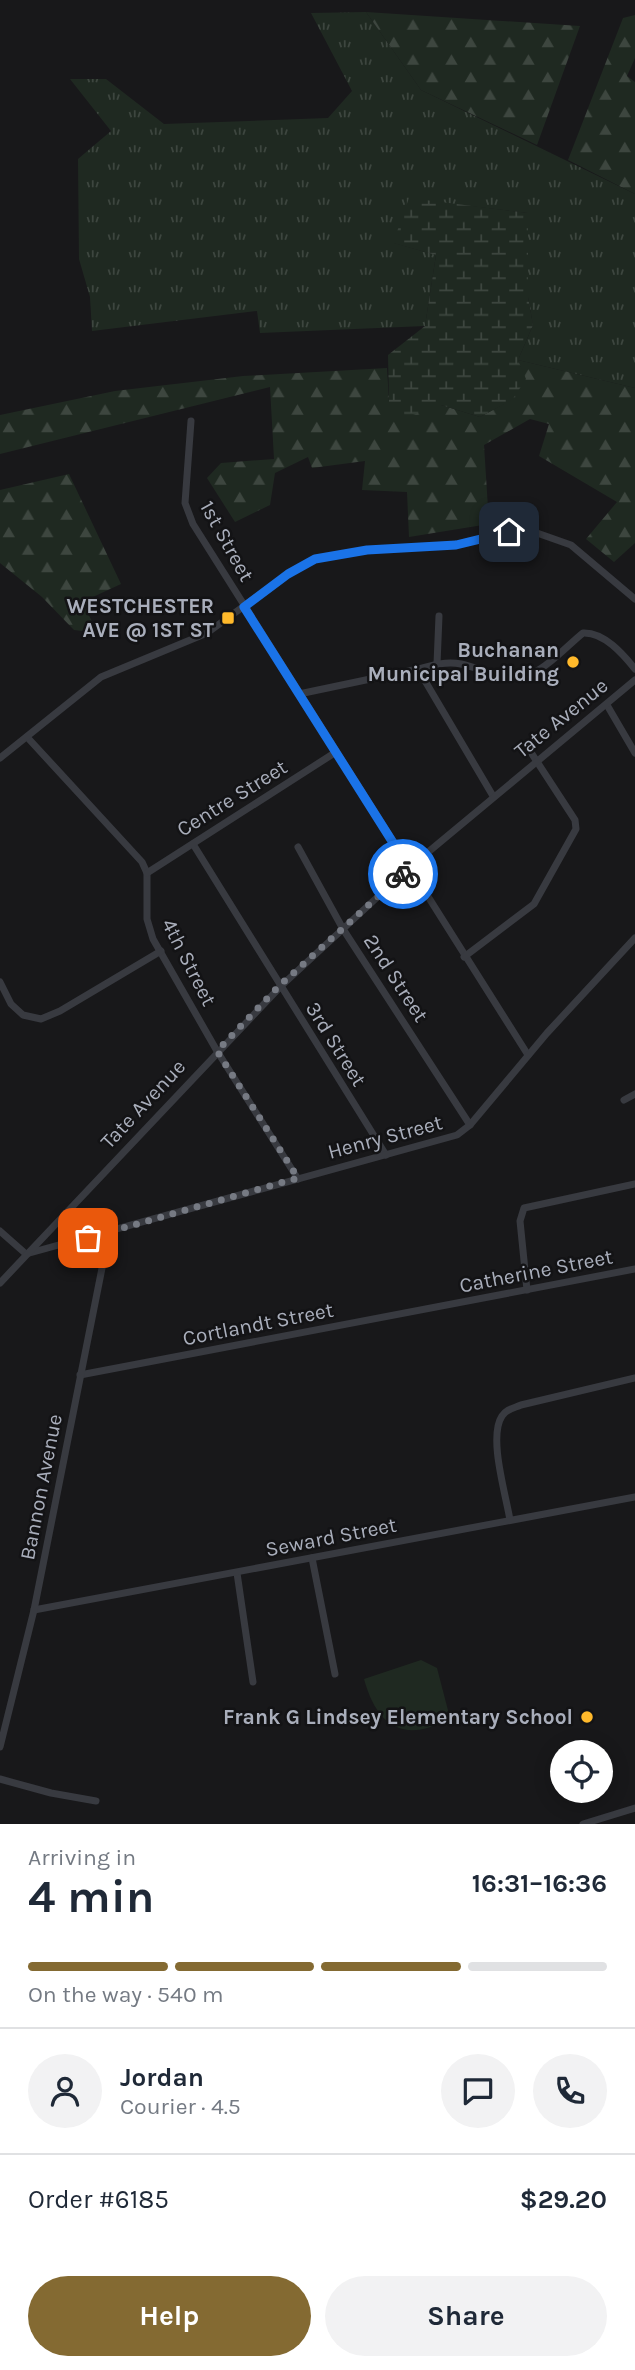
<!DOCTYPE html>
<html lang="en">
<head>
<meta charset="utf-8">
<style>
  :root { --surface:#fff; --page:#f2f2f3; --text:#1f2937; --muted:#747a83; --line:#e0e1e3; --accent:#846a32 }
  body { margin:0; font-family:Karla,sans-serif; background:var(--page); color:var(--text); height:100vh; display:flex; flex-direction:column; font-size:26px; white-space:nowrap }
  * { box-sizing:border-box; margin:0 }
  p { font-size:23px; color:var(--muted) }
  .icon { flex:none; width:38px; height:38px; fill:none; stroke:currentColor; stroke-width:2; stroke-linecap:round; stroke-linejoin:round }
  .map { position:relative; height:1824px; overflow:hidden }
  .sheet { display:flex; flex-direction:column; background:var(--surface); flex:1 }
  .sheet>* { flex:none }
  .tools { position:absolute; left:550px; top:1740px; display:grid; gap:14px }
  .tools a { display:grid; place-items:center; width:63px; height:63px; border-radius:50%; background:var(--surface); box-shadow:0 4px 18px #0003; font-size:35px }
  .pin { position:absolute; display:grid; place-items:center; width:60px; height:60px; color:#fff; margin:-30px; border-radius:14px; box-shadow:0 4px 10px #0006 }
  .courier { position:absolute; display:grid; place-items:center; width:70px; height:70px; margin:-35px; border:5px solid #1a73e8; border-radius:50%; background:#fff; color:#222; box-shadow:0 2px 9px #0007 }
  .headline em { font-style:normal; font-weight:700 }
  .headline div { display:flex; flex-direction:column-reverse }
  .headline { display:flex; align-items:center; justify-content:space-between; height:119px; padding:0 28px }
  h1 { font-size:46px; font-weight:700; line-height:52px }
  .bar { display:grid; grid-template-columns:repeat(4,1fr); gap:10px 7px; align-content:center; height:84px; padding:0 28px }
  .bar i { height:9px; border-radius:5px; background:var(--line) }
  .bar .current { background:var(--accent) }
  .bar p { grid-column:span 4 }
  .line { display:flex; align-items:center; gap:18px; padding:0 28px; border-top:2px solid var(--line) }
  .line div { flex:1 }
  .round { display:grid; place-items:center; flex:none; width:74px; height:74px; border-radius:37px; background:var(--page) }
  .cta { display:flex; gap:14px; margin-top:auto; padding:14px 28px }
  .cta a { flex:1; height:80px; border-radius:42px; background:var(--accent); color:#fff; font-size:28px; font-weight:700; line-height:80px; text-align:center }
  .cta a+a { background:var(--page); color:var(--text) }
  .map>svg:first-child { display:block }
  .grass { fill:url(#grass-tufts) }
  .forest { fill:url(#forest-firs) }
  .wetland { fill:url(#wetland-marsh) }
  .garden { fill:#1f2921 }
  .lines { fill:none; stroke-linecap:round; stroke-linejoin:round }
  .minor { stroke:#383a40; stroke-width:7 }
  .done { stroke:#767a83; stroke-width:7; stroke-dasharray:0 12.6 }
  .route { stroke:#1a73e8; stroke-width:9 }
  .poi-dot { fill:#ffb92b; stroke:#131315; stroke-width:2.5 }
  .labels { text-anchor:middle; stroke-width:5; stroke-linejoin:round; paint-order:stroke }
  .street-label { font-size:21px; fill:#a9aebb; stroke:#131315 }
  .poi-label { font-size:21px; font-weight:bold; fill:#a9aebb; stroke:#131315; text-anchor:end }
</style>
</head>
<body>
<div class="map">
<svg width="635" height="1824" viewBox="0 0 635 1824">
  <defs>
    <pattern id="grass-tufts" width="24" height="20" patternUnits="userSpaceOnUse" patternTransform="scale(1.75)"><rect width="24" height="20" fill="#1f2921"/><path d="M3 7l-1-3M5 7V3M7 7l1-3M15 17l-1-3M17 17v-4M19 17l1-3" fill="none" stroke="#3d463f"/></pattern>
    <pattern id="forest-firs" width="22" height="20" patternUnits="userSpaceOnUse" patternTransform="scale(1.75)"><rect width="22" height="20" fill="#1f2921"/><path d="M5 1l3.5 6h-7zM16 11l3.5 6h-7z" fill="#3d463f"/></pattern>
    <pattern id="wetland-marsh" width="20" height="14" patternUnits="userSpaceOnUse" patternTransform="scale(1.75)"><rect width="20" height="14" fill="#1f2921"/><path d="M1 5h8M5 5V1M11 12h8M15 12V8" fill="none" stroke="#3d463f"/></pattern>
  </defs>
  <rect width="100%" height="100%" fill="#18181a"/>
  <path class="grass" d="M 366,12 L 421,90 L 635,194 L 635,388 L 518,360 L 533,325 L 528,297 L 528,213 L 410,199 L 394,243 L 436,255 L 425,326 L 260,333 L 257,311 L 92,331 L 90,297 L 79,259 L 78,159 L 111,131 L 70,79 L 106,79 L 164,124 L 328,118 L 352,91 L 311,13 Z"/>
  <g class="forest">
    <path d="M 366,12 L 580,26 L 537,145 L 421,90 Z"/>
    <path d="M 635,15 L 635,58 L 627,76 L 635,82 L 635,194 L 568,160 L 623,18 Z"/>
    <path d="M 518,360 L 635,388 L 635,543 L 614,562 L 586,539 L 617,502 L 539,456 L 549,424 L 530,419 L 484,445 L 489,524 L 409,537 L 407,492 L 362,490 L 365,461 L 312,468 L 308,457 L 275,473 L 270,505 L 235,522 L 207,478 L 221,463 L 274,459 L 270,387 L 0,454 L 0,415 L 115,391 L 243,376 L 387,368 L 389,402 L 441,405 L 480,417 L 511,400 L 525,379 Z"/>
    <path d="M 69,474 L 121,584 L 82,602 L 98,633 L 74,630 L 42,597 L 0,563 L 0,490 Z"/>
  </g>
  <path class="wetland" d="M 409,198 L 528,213 L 528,297 L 533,325 L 518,360 L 526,379 L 512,400 L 480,417 L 441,405 L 402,419 L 399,408 L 389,402 L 388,355 L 425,326 L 436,255 L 393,243 Z"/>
  <path class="garden" d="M 421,1660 L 437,1668 L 450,1718 C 405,1744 377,1727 364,1679 Z"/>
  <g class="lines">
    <g class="minor">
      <path d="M 191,421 L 185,503 L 193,524 L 528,1055"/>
      <path d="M 437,664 L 439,616"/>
      <path d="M 418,669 C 432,665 447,661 461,664 C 483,669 509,683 531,674 C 549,666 567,646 583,633 C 604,632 623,654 635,669"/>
      <path d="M 299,694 L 418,669 L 493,796"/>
      <path d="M 607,705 L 635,753"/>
      <path d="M 27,737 L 142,862 L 147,873 L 147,919 L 153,939 L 217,1051 L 298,1179"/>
      <path d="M 0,758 L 101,677 L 207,633 L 288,574 L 315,559 L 367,550 L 456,545 L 509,532 L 537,533 L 571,545 L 635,599"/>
      <path d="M 193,844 L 386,1155"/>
      <path d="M 298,847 L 343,929 L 470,1125"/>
      <path d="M 147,873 L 336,752"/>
      <path d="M 464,957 L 534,904 L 576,829 L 575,820 L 532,754"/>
      <path d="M 0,982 L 11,1004 L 23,1015 L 41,1019 L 60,1011 L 161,951"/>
      <path d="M 624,1100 L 635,1094"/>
      <path d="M 0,1231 L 26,1254 L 457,1135 L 470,1125 L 547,1033 L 635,938"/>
      <path d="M 0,1283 L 280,987 L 409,868 L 635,680"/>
      <path d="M 527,1290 L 520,1221 L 524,1208 L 635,1184"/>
      <path d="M 80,1375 L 635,1269"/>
      <path d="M 510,1520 C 506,1495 488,1437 502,1416 C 506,1409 514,1408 521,1405 L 635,1378"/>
      <path d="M 312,1558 L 335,1674"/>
      <path d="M 237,1573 L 253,1682"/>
      <path d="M 34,1610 L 635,1497"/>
      <path d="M 0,1747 L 34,1610 L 109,1233"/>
      <path d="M 0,1779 L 51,1793 L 96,1801"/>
      <path d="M 583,1824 L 635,1808"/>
    </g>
  </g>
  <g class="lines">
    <path class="done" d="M 88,1238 L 298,1178 L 217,1051 L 279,986 L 403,874"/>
    <path class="route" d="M 403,874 L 409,868 L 244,607 L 288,574 L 315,559 L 367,550 L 456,545 L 509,532"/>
  </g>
  <g class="poi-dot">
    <rect x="221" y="611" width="14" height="14" rx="3.5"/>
    <circle cx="573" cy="662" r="7"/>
    <circle cx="587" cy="1717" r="7"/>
  </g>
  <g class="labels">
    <g class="street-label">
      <text transform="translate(227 541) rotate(61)" y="7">1st Street</text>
      <text transform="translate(561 718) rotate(-39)" y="7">Tate Avenue</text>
      <text transform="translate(232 798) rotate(-32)" y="7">Centre Street</text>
      <text transform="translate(189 962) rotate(63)" y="7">4th Street</text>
      <text transform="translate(396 978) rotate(57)" y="7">2nd Street</text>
      <text transform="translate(336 1044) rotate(58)" y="7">3rd Street</text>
      <text transform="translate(143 1104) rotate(-47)" y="7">Tate Avenue</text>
      <text transform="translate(385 1137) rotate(-15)" y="7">Henry Street</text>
      <text transform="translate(536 1271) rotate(-11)" y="7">Catherine Street</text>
      <text transform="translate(258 1324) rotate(-11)" y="7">Cortlandt Street</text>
      <text transform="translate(41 1487) rotate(-79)" y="7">Bannon Avenue</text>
      <text transform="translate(331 1537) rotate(-11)" y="7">Seward Street</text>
    </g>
    <g class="poi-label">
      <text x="214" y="613">WESTCHESTER<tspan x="214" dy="24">AVE @ 1ST ST</tspan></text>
      <text x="559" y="657">Buchanan<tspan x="559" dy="24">Municipal Building</tspan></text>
      <text x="573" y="1724">Frank G Lindsey Elementary School</text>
    </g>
  </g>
</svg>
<div class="tools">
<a><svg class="icon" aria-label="locate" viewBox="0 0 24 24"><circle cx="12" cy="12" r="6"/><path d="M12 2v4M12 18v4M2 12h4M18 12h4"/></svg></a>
</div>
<div class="pin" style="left:88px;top:1238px;background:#ea580c"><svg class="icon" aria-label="bag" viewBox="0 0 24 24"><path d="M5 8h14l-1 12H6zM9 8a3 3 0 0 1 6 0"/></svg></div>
<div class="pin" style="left:509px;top:532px;background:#1f2937"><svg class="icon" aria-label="home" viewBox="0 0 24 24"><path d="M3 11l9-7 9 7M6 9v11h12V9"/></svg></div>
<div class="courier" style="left:403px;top:874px"><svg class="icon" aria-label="bike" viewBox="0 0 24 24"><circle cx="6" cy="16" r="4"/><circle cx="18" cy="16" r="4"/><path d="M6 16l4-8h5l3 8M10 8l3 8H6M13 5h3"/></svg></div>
</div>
<section class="sheet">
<div class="headline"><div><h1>4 min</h1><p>Arriving in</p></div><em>16:31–16:36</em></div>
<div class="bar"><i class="current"></i><i class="current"></i><i class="current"></i><i></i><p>On the way · 540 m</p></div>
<div class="line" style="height:126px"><a class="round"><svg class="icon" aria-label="person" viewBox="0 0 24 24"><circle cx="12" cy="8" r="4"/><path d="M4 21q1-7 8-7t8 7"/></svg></a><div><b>Jordan</b><p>Courier · 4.5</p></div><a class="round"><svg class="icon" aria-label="chat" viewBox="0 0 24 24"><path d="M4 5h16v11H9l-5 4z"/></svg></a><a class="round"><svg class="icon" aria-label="phone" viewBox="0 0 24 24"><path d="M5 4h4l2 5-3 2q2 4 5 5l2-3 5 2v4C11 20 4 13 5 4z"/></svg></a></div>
<div class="line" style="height:91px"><div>Order #6185</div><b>$29.20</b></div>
<div class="cta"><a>Help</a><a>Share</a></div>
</section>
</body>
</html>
